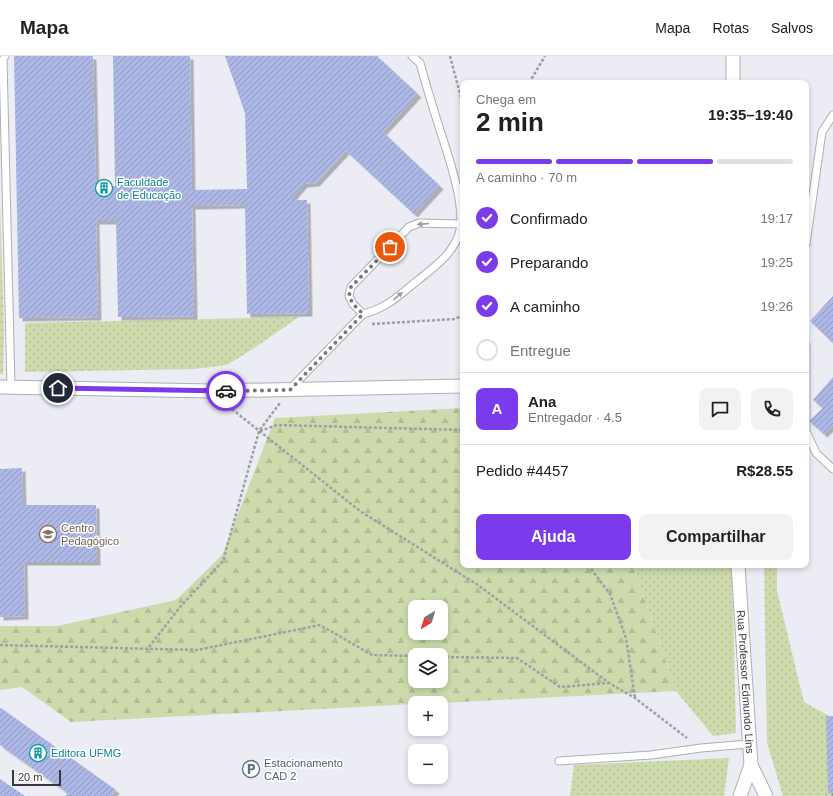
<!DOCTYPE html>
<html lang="pt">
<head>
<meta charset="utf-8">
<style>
  :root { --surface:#fff; --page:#f2f2f2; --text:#202124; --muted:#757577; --line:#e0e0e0; --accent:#7c3aed }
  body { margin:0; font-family:Arial,sans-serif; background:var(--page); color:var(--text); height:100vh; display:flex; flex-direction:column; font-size:15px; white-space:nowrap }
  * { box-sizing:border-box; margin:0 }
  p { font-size:13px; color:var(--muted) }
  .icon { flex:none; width:22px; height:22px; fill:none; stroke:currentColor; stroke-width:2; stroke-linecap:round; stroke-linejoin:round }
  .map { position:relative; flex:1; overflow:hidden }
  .sheet { position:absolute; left:460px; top:24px; width:349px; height:488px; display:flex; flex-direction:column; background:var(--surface); border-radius:8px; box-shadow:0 2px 6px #0003 }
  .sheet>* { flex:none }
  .needle { width:26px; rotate:218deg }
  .buttons { position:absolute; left:408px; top:544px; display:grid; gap:8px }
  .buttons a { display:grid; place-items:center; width:40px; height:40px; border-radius:8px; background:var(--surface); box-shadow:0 2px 6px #0003; font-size:20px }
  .scale { position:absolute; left:12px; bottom:10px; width:49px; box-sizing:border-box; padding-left:4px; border:2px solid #38383b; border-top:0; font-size:11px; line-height:14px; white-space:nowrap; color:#38383b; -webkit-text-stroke:3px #fff; paint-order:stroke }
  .pin { position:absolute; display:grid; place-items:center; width:34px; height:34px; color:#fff; margin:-17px; border:2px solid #fff; border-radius:50%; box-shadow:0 1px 4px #0007 }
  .courier { position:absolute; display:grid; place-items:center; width:40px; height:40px; margin:-20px; border:3px solid #7c3aed; border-radius:50%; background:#fff; color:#222; box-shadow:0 1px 5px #0007 }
  .overview em { font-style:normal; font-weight:700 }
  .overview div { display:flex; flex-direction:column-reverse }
  .overview { display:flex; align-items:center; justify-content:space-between; height:68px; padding:0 16px }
  h1 { font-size:26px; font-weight:700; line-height:30px }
  .bar { display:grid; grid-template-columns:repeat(4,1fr); gap:6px 4px; align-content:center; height:48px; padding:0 16px }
  .bar i { height:5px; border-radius:3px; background:var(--line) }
  .bar .selected { background:var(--accent) }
  .bar p { grid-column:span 4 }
  .line { display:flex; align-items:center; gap:10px; padding:0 16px; border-top:1px solid var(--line) }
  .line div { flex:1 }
  .round { display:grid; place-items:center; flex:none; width:42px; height:42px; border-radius:8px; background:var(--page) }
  ol { padding:0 16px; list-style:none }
  li { display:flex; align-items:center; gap:12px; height:44px }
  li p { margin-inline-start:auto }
  li .icon { padding:4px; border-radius:50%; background:var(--accent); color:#fff; stroke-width:4 }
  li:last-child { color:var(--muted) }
  li i { width:22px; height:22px; border:2px solid var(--line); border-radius:50% }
  .action { display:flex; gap:8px; margin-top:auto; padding:8px 16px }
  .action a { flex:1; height:46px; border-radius:8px; background:var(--accent); color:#fff; font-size:16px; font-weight:700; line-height:46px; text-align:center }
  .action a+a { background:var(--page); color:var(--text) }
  header { display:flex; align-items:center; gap:24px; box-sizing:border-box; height:56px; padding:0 20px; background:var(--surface); border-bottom:1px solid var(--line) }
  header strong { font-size:19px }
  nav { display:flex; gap:22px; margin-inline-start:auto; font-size:14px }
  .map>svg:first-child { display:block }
  .forest { fill:url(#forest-firs); fill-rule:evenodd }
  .park { fill:url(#park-dots) }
  .building { fill:url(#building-hatch); filter:url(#shadow) }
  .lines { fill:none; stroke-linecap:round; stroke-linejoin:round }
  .service-casing { stroke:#aeafb5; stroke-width:9 }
  .minor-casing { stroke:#aeafb5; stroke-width:15 }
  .path { stroke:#9e9fa4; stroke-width:2.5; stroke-dasharray:3 2; stroke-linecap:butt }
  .service { stroke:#fff; stroke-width:7 }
  .minor { stroke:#fff; stroke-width:13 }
  .oneway { fill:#9c9c9d }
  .done { stroke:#77777c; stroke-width:4; stroke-dasharray:0 7.2 }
  .route { stroke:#7c3aed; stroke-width:5 }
  .labels { text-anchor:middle; stroke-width:3; stroke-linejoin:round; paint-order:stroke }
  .culture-label { font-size:11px; fill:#0d838f; stroke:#fff; text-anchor:start }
  .education-label { font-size:11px; fill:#785e54; stroke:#fff; text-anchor:start }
  .street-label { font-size:11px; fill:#38383b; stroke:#fff }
  .service-label { font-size:11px; fill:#4e5e75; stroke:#fff; text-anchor:start }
</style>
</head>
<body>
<header>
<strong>Mapa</strong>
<nav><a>Mapa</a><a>Rotas</a><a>Salvos</a></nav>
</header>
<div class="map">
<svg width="833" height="740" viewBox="0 0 833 740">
  <defs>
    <pattern id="forest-firs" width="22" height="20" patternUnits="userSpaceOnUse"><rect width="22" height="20" fill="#cddbac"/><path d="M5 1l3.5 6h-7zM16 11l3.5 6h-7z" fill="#b1bd95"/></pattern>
    <pattern id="park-dots" width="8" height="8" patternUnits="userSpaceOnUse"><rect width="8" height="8" fill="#cddbac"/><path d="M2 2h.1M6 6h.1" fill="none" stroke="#b1bd95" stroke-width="1.8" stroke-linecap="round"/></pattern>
    <pattern id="building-hatch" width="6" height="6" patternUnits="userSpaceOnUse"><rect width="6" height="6" fill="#adb8e7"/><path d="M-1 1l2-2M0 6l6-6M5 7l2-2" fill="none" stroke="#8e97bc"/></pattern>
    <filter id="shadow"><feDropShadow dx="3.5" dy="3.5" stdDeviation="0" flood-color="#0004"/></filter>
  </defs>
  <rect width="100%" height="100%" fill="#ecedf4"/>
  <path class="forest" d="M 463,352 L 463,509 L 633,509 L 676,635 L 441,647 L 415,647 L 415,648 L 71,666 L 22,631 L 0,634 L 0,570 L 57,570 L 176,544 L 222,499 L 275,362 ZM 415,551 L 441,551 L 441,577 L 415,577 ZM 415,599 L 441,599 L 441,625 L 415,625 Z"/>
  <g class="park">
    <path d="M 0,143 L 4,277 L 3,318 L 0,318 Z"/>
    <path d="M 299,261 L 253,293 L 227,309 L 195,313 L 25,316 L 25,267 Z"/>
    <path d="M 633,509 L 732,509 L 736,677 L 713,680 L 676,635 Z"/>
    <path d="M 764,509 L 777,509 L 777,535 L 804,646 L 829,660 L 833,660 L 833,740 L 783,740 L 767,687 Z"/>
    <path d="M 729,702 L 724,740 L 570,740 L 574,709 Z"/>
  </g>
  <g class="building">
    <path d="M 14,0 L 93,0 L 96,130 L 115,130 L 113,0 L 190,0 L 192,134 L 247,133 L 245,57 L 225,0 L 377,0 L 418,38 L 383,76 L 440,130 L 414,158 L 346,95 L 316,127 L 304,128 L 290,144 L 307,144 L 309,257 L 247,258 L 245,149 L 192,150 L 194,260 L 118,261 L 116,165 L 96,165 L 98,261 L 19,262 Z"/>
    <path d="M 833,240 L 833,287 L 810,265 Z"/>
    <path d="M 833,321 L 833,369 L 824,378 L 809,365 L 823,352 L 813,344 Z"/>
    <path d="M 22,412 L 23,449 L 96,449 L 97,506 L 24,506 L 25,560 L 0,561 L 0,413 Z"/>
    <path d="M 1,652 L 116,734 L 112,740 L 65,740 L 68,737 L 0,689 L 0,654 Z"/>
    <path d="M 826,660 L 833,660 L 833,737 L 828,737 Z"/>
    <path d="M 0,723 L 25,740 L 0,740 Z"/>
  </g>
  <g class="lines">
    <g class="service-casing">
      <g id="service">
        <path d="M 5,0 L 3,4 L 11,331"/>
        <path d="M 806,188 L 822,76 L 833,59"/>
        <path d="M 363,258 L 353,248 L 349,240 L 351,231 L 409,171 L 419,167 L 461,168"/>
        <path d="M 806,290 L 806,375 L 816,397 L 833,413"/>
        <path d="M 290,333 L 363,258 C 387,252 398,240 417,225 C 434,211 452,199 459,178 C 467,153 448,99 440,74 C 433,52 426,29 420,7 L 412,0"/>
        <path d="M 559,705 L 651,699 L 701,692 L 749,688"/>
      </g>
    </g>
    <g class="minor-casing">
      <g id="minor">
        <path d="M 733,0 L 733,27"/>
        <path d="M 0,331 L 211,335 L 463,330"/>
        <path id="s1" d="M 738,509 L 751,709 L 740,740"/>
        <path d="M 751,709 L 766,740"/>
      </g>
    </g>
    <g class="path">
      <path d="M 450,0 L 463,49"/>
      <path d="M 529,27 L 545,0"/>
      <path d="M 372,268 L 455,263 L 463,259"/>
      <path d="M 228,350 L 360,455 L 478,529 L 609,627 L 635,642 L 687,682"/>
      <path d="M 260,375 L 277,369 L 463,374"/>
      <path d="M 588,509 L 610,538 L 626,582 L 635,642"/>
      <path d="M 0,589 L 197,594 L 320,569 L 372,599 L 415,600"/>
      <path d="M 149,591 L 180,551 L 223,505 L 259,375 L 280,347"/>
      <path d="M 441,601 L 517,602 L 560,631 L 608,627"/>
    </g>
    <use href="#service" class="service"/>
    <use href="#minor" class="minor"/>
  </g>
  <defs><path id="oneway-solid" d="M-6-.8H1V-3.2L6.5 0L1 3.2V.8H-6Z"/></defs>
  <g class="oneway">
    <use href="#oneway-solid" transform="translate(423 168) rotate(175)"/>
    <use href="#oneway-solid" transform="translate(398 240) rotate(-39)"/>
  </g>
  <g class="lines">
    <path class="done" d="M 226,335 L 290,334 L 363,258 L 353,248 L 349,240 L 351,231 L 390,191"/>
    <path class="route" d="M 58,332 L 226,335"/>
  </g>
  <defs>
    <g id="building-ring" transform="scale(0.9)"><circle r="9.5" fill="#fff" stroke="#0f9aa8" stroke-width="1.5"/><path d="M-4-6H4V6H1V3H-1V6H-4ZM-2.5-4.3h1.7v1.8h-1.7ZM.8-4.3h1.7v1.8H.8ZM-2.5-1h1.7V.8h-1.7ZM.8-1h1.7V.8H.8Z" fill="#0f9aa8"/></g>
    <g id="school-ring" transform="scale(0.9)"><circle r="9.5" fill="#fff" stroke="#8d6e63" stroke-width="1.5"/><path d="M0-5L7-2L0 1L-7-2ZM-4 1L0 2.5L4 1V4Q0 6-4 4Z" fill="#8d6e63"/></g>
    <g id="parking-ring" transform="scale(0.9)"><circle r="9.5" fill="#fff" stroke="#5c6f8a" stroke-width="1.5"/><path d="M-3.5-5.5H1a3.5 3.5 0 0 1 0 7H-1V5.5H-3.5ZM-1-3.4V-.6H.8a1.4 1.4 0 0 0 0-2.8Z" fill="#5c6f8a"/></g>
  </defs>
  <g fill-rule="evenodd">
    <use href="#building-ring" x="104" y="132"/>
    <use href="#school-ring" x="48" y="478"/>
    <use href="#building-ring" x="38" y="697"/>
    <use href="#parking-ring" x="251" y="713"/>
  </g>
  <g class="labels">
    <g class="culture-label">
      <text x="117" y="130">Faculdade<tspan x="117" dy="13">de Educação</tspan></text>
      <text x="51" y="701">Editora UFMG</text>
    </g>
    <g class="education-label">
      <text x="61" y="476">Centro<tspan x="61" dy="13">Pedagógico</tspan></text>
    </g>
    <g class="street-label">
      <text dy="4" stroke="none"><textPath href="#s1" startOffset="117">Rua Professor Edmundo Lins</textPath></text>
    </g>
    <g class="service-label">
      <text x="264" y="711">Estacionamento<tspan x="264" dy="13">CAD 2</tspan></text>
    </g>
  </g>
</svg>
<div class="buttons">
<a><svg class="needle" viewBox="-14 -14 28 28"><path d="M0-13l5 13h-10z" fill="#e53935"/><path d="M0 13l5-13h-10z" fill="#757577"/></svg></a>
<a><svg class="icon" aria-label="layers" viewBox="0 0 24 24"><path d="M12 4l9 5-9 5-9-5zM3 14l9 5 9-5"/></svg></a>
<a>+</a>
<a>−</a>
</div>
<div class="scale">20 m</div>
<div class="pin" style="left:390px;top:191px;background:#ea580c"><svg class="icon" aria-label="bag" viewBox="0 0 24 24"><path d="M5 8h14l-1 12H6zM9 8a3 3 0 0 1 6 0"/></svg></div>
<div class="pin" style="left:58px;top:332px;background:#1f2937"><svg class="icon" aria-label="home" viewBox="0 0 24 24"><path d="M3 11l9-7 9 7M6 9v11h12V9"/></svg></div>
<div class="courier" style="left:226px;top:335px"><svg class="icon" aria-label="car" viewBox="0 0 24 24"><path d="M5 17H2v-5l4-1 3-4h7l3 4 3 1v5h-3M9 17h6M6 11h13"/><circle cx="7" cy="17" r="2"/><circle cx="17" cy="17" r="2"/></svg></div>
<section class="sheet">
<div class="overview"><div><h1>2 min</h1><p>Chega em</p></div><em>19:35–19:40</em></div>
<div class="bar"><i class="selected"></i><i class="selected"></i><i class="selected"></i><i></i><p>A caminho · 70 m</p></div>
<ol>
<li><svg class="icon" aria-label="check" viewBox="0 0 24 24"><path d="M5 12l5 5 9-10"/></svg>Confirmado<p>19:17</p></li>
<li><svg class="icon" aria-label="check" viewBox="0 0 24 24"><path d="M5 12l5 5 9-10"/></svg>Preparando<p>19:25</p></li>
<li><svg class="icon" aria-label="check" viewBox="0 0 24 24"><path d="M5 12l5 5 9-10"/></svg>A caminho<p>19:26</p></li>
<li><i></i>Entregue</li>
</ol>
<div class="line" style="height:72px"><b class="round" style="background:var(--accent);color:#fff">A</b><div><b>Ana</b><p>Entregador · 4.5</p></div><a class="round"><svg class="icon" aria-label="chat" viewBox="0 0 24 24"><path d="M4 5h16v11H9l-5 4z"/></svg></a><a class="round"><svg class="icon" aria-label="phone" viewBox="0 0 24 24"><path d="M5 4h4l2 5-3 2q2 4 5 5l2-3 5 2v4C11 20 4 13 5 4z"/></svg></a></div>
<div class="line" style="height:52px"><div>Pedido #4457</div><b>R$28.55</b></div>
<div class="action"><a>Ajuda</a><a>Compartilhar</a></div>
</section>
</div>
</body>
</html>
